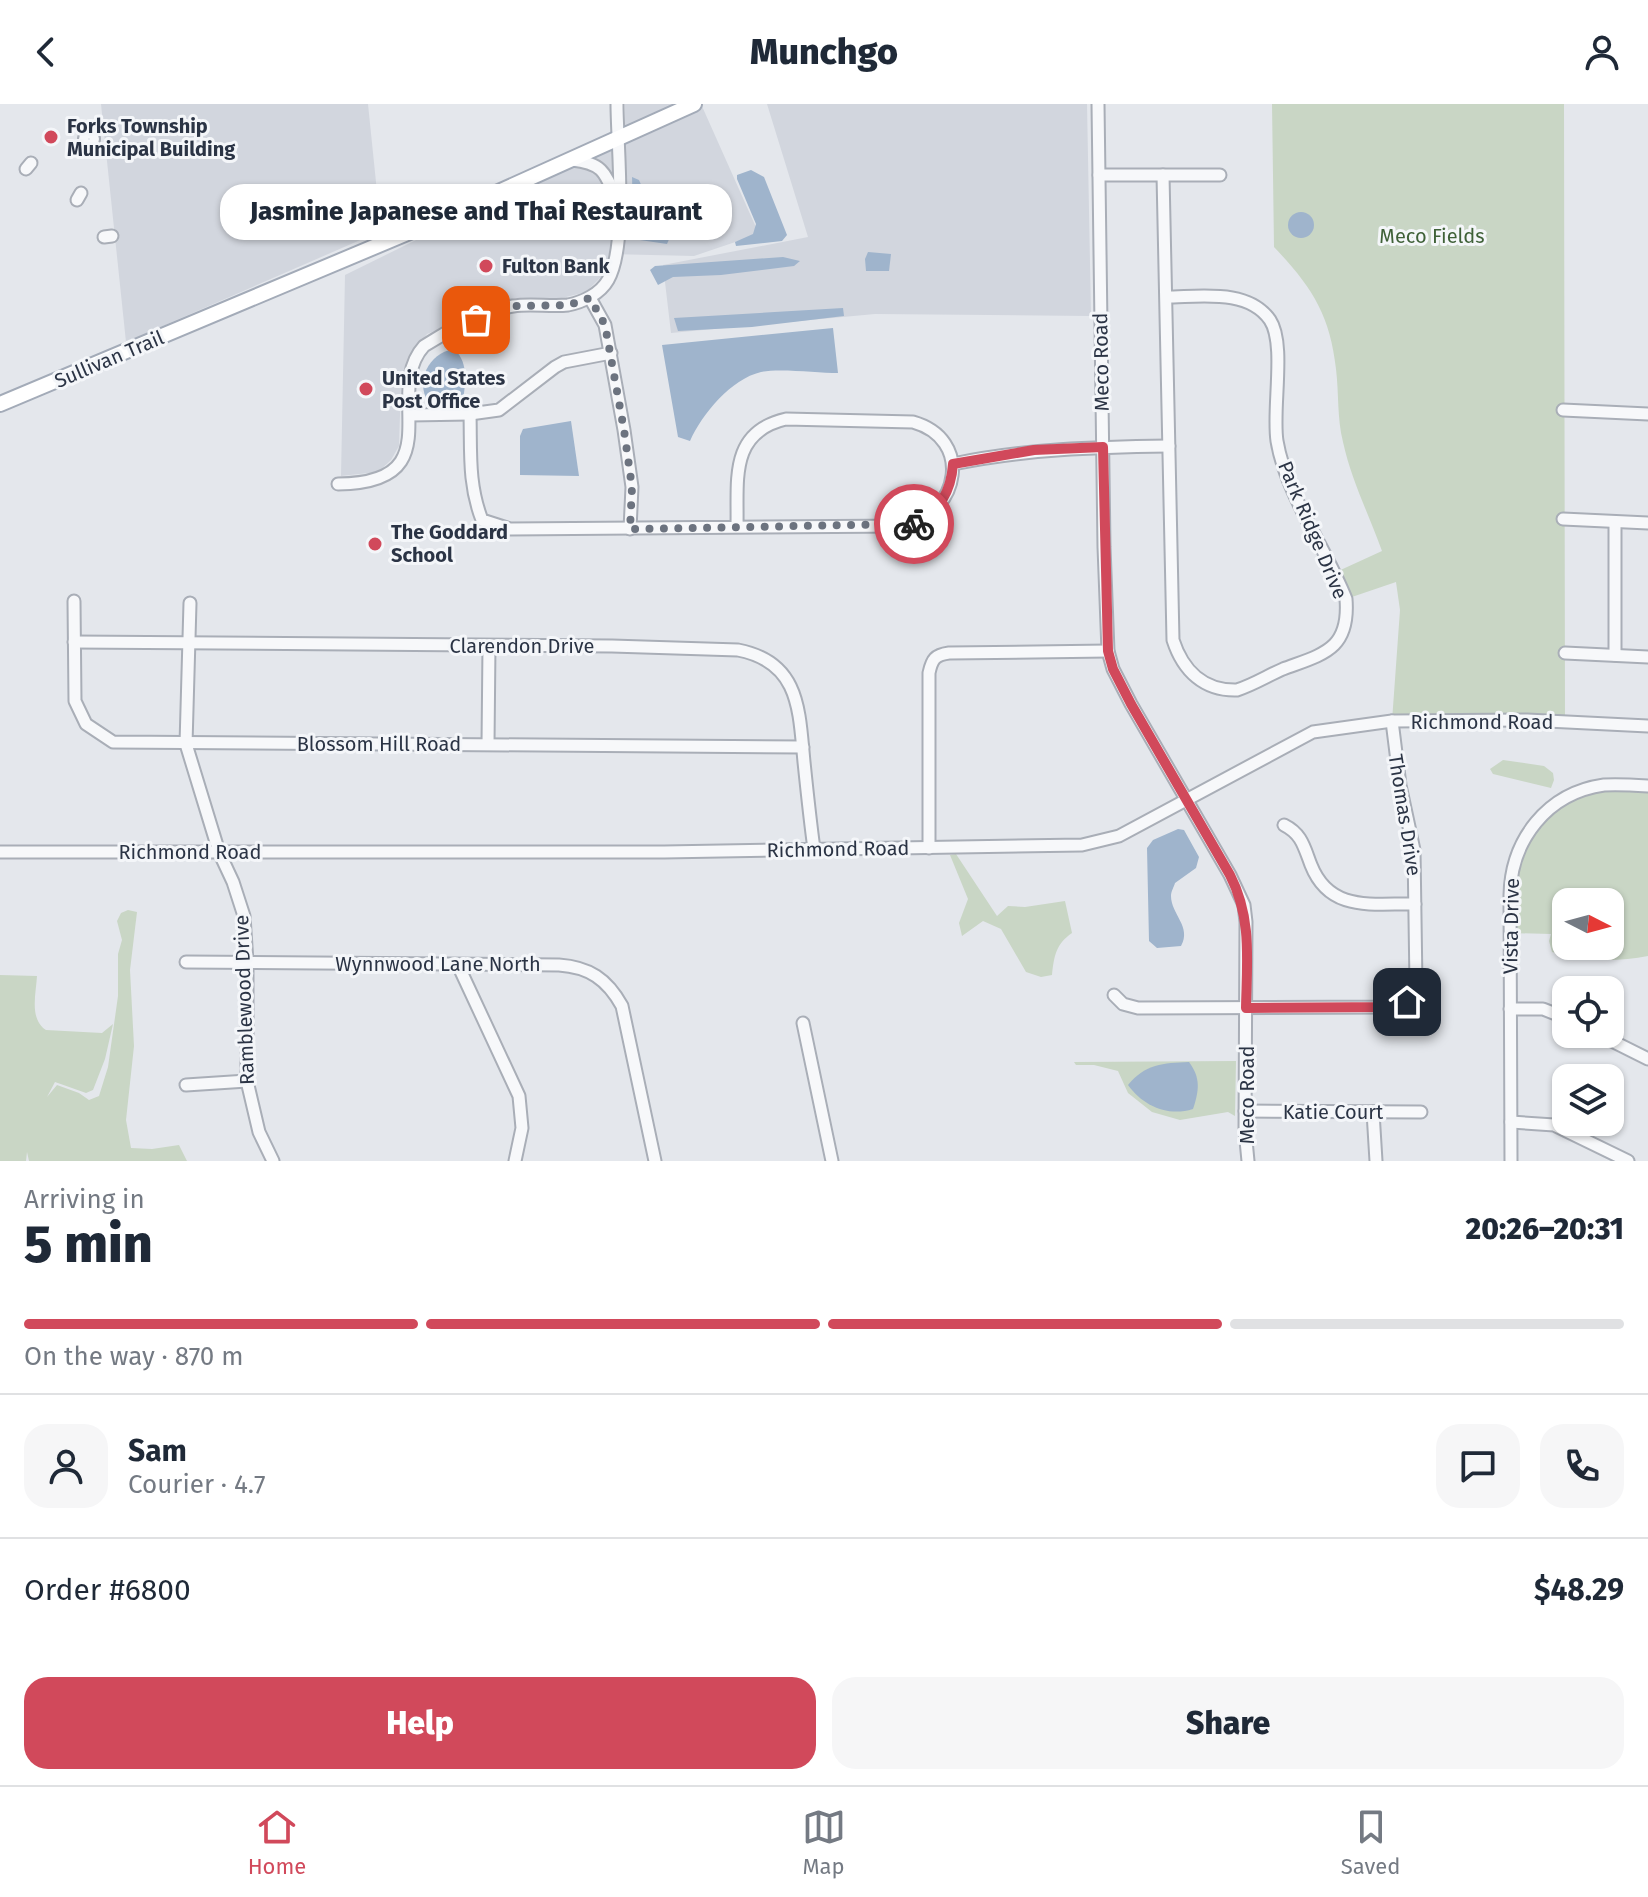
<!DOCTYPE html>
<html lang="en">
<head>
<meta charset="utf-8">
<style>
  :root { --surface:#fff; --page:#f6f6f7; --text:#1f2937; --muted:#747a83; --line:#e0e1e3; --accent:#d1495b }
  body { margin:0; font-family:"Fira Sans",sans-serif; background:var(--page); color:var(--text); height:100vh; display:flex; flex-direction:column; font-size:30px; white-space:nowrap }
  * { box-sizing:border-box; margin:0 }
  p { font-size:26px; color:var(--muted) }
  .icon { flex:none; width:44px; height:44px; fill:none; stroke:currentColor; stroke-width:2; stroke-linecap:round; stroke-linejoin:round }
  .map { position:relative; height:1057px; overflow:hidden }
  .side { display:flex; flex-direction:column; background:var(--surface); flex:1 }
  .side>* { flex:none }
  .needle { width:52px; rotate:96deg }
  .tools { position:absolute; left:1552px; top:784px; display:grid; gap:16px }
  .tools a { display:grid; place-items:center; width:72px; height:72px; border-radius:16px; background:var(--surface); box-shadow:0 2px 6px #0004; font-size:40px }
  .pin { position:absolute; display:grid; place-items:center; width:68px; height:68px; color:#fff; margin:-34px; border-radius:16px; box-shadow:0 4px 12px #0006 }
  .courier { position:absolute; display:grid; place-items:center; width:80px; height:80px; margin:-40px; border:6px solid #d1495b; border-radius:50%; background:#fff; color:#222; box-shadow:0 2px 10px #0007 }
  .bubble { position:absolute; height:56px; border-radius:24px; background:var(--surface); box-shadow:0 2px 6px #0004; font-size:26px; font-weight:800; line-height:56px; text-align:center }
  .summary em { font-style:normal; font-weight:800 }
  .summary div { display:flex; flex-direction:column-reverse }
  .summary { display:flex; align-items:center; justify-content:space-between; height:136px; padding:0 24px }
  h1 { font-size:52px; font-weight:800; line-height:60px }
  .bar { display:grid; grid-template-columns:repeat(4,1fr); gap:12px 8px; align-content:center; height:96px; padding:0 24px }
  .bar i { height:10px; border-radius:6px; background:var(--line) }
  .bar .current { background:var(--accent) }
  .bar p { grid-column:span 4 }
  .line { display:flex; align-items:center; gap:20px; padding:0 24px; border-top:2px solid var(--line) }
  .line div { flex:1 }
  .round { display:grid; place-items:center; flex:none; width:84px; height:84px; border-radius:24px; background:var(--page) }
  .action { display:flex; gap:16px; margin-top:auto; padding:16px 24px }
  .action a { flex:1; height:92px; border-radius:24px; background:var(--accent); color:#fff; font-size:32px; font-weight:800; line-height:92px; text-align:center }
  .action a+a { background:var(--page); color:var(--text) }
  header { display:flex; justify-content:space-between; align-items:center; height:104px; padding:0 24px; background:var(--surface); font-size:36px; font-weight:800 }
  .tabs { display:flex; justify-content:space-around; align-items:center; height:112px; border-top:2px solid var(--line); background:var(--surface); font-size:22px; color:var(--muted) }
  .tabs a { display:grid; justify-items:center; gap:4px }
  .tabs .current { color:var(--accent) }
  .map>svg:first-child { display:block }
  .built { fill:#d2d6de }
  .green { fill:#c9d6c5; fill-rule:evenodd }
  .water { fill:#9fb4cc }
  .lines { fill:none; stroke-linecap:round; stroke-linejoin:round }
  .minor-casing { stroke:#a9aeb7; stroke-width:15 }
  .major-casing { stroke:#a3abb8; stroke-width:18 }
  .minor { stroke:#f7f8fa; stroke-width:11 }
  .major { stroke:#fff; stroke-width:14 }
  .done { stroke:#6c737f; stroke-width:8; stroke-dasharray:0 14.4 }
  .route { stroke:#d1495b; stroke-width:10 }
  .poi-dot { fill:#d1495b; stroke:#f4f6f9; stroke-width:3 }
  .labels { text-anchor:middle; stroke-width:6; stroke-linejoin:round; paint-order:stroke }
  .poi-label { font-size:20px; font-weight:bold; fill:#2b3445; stroke:#f4f6f9; text-anchor:start }
  .park-label { font-size:20px; fill:#3f6138; stroke:#f4f6f9 }
  .street-label { font-size:20px; fill:#2b3445; stroke:#f4f6f9 }
</style>
</head>
<body>
<header><svg class="icon" aria-label="back" viewBox="0 0 24 24"><path d="M15 5l-7 7 7 7"/></svg>Munchgo<svg class="icon" aria-label="person" viewBox="0 0 24 24"><circle cx="12" cy="8" r="4"/><path d="M4 21q1-7 8-7t8 7"/></svg></header>
<div class="map">
<svg width="1648" height="1057" viewBox="0 0 1648 1057">
  <rect width="100%" height="100%" fill="#e4e7ec"/>
  <g class="built">
    <path d="M 101,0 L 368,0 L 381,127 L 126,238 Z"/>
    <path d="M 625,0 L 701,0 L 759,130 L 694,152 L 609,150 L 604,170 L 586,188 L 558,195 L 515,194 L 427,230 L 408,254 L 401,280 L 399,342 L 391,356 L 378,368 L 341,372 L 345,171 L 625,33 Z"/>
    <path d="M 767,0 L 1087,0 L 1091,212 L 875,210 L 671,229 L 663,161 L 808,133 Z"/>
  </g>
  <g class="green">
    <path d="M 1272,0 L 1564,0 L 1565,618 L 1392,617 L 1400,506 L 1396,478 L 1346,495 L 1334,469 L 1382,447 C 1369,411 1351,375 1343,338 C 1337,314 1339,290 1336,265 C 1330,210 1311,182 1274,143 Z"/>
    <path d="M 1503,656 L 1544,662 L 1553,669 L 1554,676 L 1551,684 L 1493,670 L 1490,665 Z"/>
    <path d="M 1648,682 L 1648,852 C 1618,858 1582,858 1552,848 L 1549,837 L 1551,830 L 1510,829 L 1510,776 L 1529,726 L 1580,687 ZM 1566,798 L 1610,798 L 1610,842 L 1566,842 Z"/>
    <path d="M 956,750 L 997,812 L 1008,802 L 1025,803 L 1065,797 L 1072,829 C 1056,840 1054,852 1052,871 L 1041,873 L 1026,868 L 1001,825 L 983,817 L 962,832 L 959,819 L 968,795 L 950,751 Z"/>
    <path d="M 128,806 L 137,808 L 130,866 L 134,942 L 126,1016 L 131,1044 L 152,1045 L 179,1041 L 187,1057 L 29,1057 L 27,1048 L 26,1057 L 0,1057 L 0,871 L 37,872 C 36,890 29,915 46,926 L 102,929 L 113,920 L 105,955 L 93,986 L 86,989 L 55,978 L 47,993 L 57,981 L 79,989 L 89,996 L 99,992 L 108,963 L 118,892 L 118,850 L 122,836 L 117,817 L 121,809 Z"/>
    <path d="M 1236,957 L 1235,1012 L 1228,1008 L 1180,1016 L 1152,1008 L 1128,989 L 1118,967 L 1094,961 L 1076,961 L 1074,958 Z"/>
  </g>
  <g class="water">
    <path d="M 751,66 L 764,73 L 787,131 L 782,137 L 736,142 L 735,138 L 753,130 L 756,120 L 737,75 L 737,71 Z"/>
    <path d="M 632,73 L 639,76 L 663,130 L 670,133 L 667,140 L 633,135 C 629,126 633,87 632,73 Z"/>
    <circle cx="1301" cy="121" r="13"/>
    <path d="M 868,148 L 891,150 L 889,167 L 866,167 L 865,155 Z"/>
    <path d="M 783,153 L 800,157 L 794,162 L 721,171 L 673,173 L 658,181 L 650,166 L 655,162 Z"/>
    <path d="M 843,204 L 844,212 L 752,223 L 678,227 L 674,214 Z"/>
    <path d="M 833,224 L 838,269 C 818,269 779,264 761,268 C 731,275 702,310 690,337 L 678,333 L 662,241 Z"/>
    <path d="M 453,245 C 468,255 466,278 463,295 L 457,298 L 428,298 C 415,276 429,250 453,245 Z"/>
    <path d="M 571,317 L 579,372 L 520,371 L 520,332 L 523,325 Z"/>
    <path d="M 1178,725 L 1184,726 L 1199,753 L 1196,764 L 1175,779 C 1174,783 1171,787 1171,792 C 1171,810 1192,823 1181,842 L 1157,844 L 1149,837 L 1147,744 L 1153,736 Z"/>
    <path d="M 1189,958 C 1201,974 1199,987 1193,1005 C 1168,1013 1143,1002 1128,981 C 1145,960 1163,959 1189,958 Z"/>
  </g>
  <g class="lines">
    <g class="minor-casing">
      <g id="minor">
        <path d="M 1098,0 L 1104,443 L 1108,547 L 1113,565 L 1131,600 L 1230,771 L 1244,801 L 1246,818 L 1245,1026 L 1248,1057"/>
        <circle cx="89" cy="35" r="4.5"/>
        <path d="M 572,56 C 601,59 605,67 615,93"/>
        <path d="M 26,65 L 31,59"/>
        <path d="M 1099,71 L 1220,71"/>
        <path d="M 1163,71 L 1173,536 C 1183,567 1204,587 1237,586 C 1253,581 1267,572 1283,565 C 1323,550 1350,546 1346,495 C 1326,444 1286,391 1277,337 C 1272,305 1286,240 1270,216 C 1248,184 1199,193 1166,193"/>
        <path d="M 77,96 L 81,89"/>
        <path d="M 104,133 L 112,132"/>
        <path d="M 590,194 L 605,221 L 624,326 L 632,383 L 630,425"/>
        <path d="M 1563,306 L 1648,310"/>
        <path d="M 470,310 C 471,348 468,380 482,416 L 510,425 L 905,422 C 960,408 973,335 913,318 L 786,315 C 729,328 738,376 737,422"/>
        <path d="M 410,311 L 470,310 L 499,306 L 555,263 L 564,258 L 611,249"/>
        <path d="M 953,360 C 1025,345 1095,343 1169,342"/>
        <path d="M 338,380 C 455,379 381,289 424,242 C 447,227 485,207 513,202 C 531,199 550,203 568,201 C 583,198 600,190 608,176 C 628,141 617,42 617,0"/>
        <path d="M 1563,415 L 1648,419"/>
        <path d="M 1615,418 L 1615,551"/>
        <path d="M 74,497 L 75,597 L 86,620 L 113,638 L 803,643"/>
        <path d="M 190,499 L 186,640 L 219,748 L 233,778 L 244,812 L 247,858 L 247,977 L 259,1028 L 273,1057"/>
        <path d="M 74,538 L 612,542 L 738,546 C 800,558 799,606 804,658 C 807,687 810,716 814,745"/>
        <path d="M 1565,549 L 1648,553"/>
        <path d="M 488,640 L 489,542"/>
        <path d="M 1284,721 C 1302,730 1304,743 1311,761 C 1330,809 1373,799 1415,800"/>
        <path d="M 929,744 L 929,569 C 932,555 935,551 949,549 L 1108,547"/>
        <path d="M 0,748 L 664,748 L 1082,741 L 1119,732 L 1313,628 L 1392,617 L 1527,616 L 1648,622"/>
        <path d="M 186,858 L 559,861 C 589,863 607,875 622,902 L 655,1057"/>
        <path d="M 458,861 L 519,992 L 522,1024 L 515,1057"/>
        <path d="M 1114,891 L 1123,900 L 1138,904 L 1394,903 L 1407,898 L 1416,881 L 1414,746 L 1400,681 L 1392,617"/>
        <path d="M 1510,905 L 1543,905 L 1566,914"/>
        <path d="M 803,919 L 832,1057"/>
        <path d="M 1598,930 L 1648,955"/>
        <path d="M 186,981 L 247,977"/>
        <path d="M 1245,1007 L 1421,1008"/>
        <path d="M 1373,1008 L 1376,1057"/>
        <path d="M 1511,1018 L 1554,1021 L 1628,1057"/>
        <path d="M 1511,1057 L 1510,791 C 1511,736 1547,689 1604,681 C 1618,680 1633,681 1648,682"/>
      </g>
    </g>
    <g class="major-casing">
      <path id="major" d="M 0,300 L 412,127 L 694,0"/>
    </g>
    <use href="#minor" class="minor"/>
    <use href="#major" class="major"/>
  </g>
  <g class="lines">
    <path class="done" d="M 476,216 L 513,202 L 569,201 L 590,194 L 605,221 L 624,326 L 632,383 L 630,425 L 914,420"/>
    <path class="route" d="M 914,420 C 939,407 951,389 953,360 L 1034,346 L 1103,343 L 1108,547 L 1113,565 L 1131,600 L 1230,771 C 1252,814 1247,856 1246,904 L 1394,903 L 1407,898"/>
  </g>
  <g class="poi-dot">
    <circle cx="51" cy="33" r="8"/>
    <circle cx="486" cy="162" r="8"/>
    <circle cx="366" cy="285" r="8"/>
    <circle cx="375" cy="440" r="8"/>
  </g>
  <g class="labels">
    <g class="poi-label">
      <text x="67" y="29">Forks Township<tspan x="67" dy="23">Municipal Building</tspan></text>
      <text x="502" y="169">Fulton Bank</text>
      <text x="382" y="281">United States<tspan x="382" dy="23">Post Office</tspan></text>
      <text x="391" y="435">The Goddard<tspan x="391" dy="23">School</tspan></text>
    </g>
    <g class="park-label">
      <text x="1432" y="139">Meco Fields</text>
    </g>
    <g class="street-label">
      <text transform="translate(109 255) rotate(-23)" y="7">Sullivan Trail</text>
      <text transform="translate(1101 258) rotate(-91)" y="7">Meco Road</text>
      <text transform="translate(1313 426) rotate(67)" y="7">Park Ridge Drive</text>
      <text x="522" y="549">Clarendon Drive</text>
      <text x="1482" y="625">Richmond Road</text>
      <text x="379" y="647">Blossom Hill Road</text>
      <text transform="translate(1405 711) rotate(81)" y="7">Thomas Drive</text>
      <text transform="translate(838 745) rotate(-1)" y="7">Richmond Road</text>
      <text x="190" y="755">Richmond Road</text>
      <text transform="translate(1511 822) rotate(-89)" y="7">Vista Drive</text>
      <text x="438" y="867">Wynnwood Lane North</text>
      <text transform="translate(244 896) rotate(-92)" y="7">Ramblewood Drive</text>
      <text transform="translate(1247 991) rotate(-90)" y="7">Meco Road</text>
      <text x="1333" y="1015">Katie Court</text>
    </g>
  </g>
</svg>
<div class="tools">
<a><svg class="needle" viewBox="-14 -14 28 28"><path d="M0-13l5 13h-10z" fill="#e53935"/><path d="M0 13l5-13h-10z" fill="#747a83"/></svg></a>
<a><svg class="icon" aria-label="locate" viewBox="0 0 24 24"><circle cx="12" cy="12" r="6"/><path d="M12 2v4M12 18v4M2 12h4M18 12h4"/></svg></a>
<a><svg class="icon" aria-label="layers" viewBox="0 0 24 24"><path d="M12 4l9 5-9 5-9-5zM3 14l9 5 9-5"/></svg></a>
</div>
<div class="pin" style="left:476px;top:216px;background:#ea580c"><svg class="icon" aria-label="bag" viewBox="0 0 24 24"><path d="M5 8h14l-1 12H6zM9 8a3 3 0 0 1 6 0"/></svg></div>
<div class="pin" style="left:1407px;top:898px;background:#1f2937"><svg class="icon" aria-label="home" viewBox="0 0 24 24"><path d="M3 11l9-7 9 7M6 9v11h12V9"/></svg></div>
<div class="courier" style="left:914px;top:420px"><svg class="icon" aria-label="bike" viewBox="0 0 24 24"><circle cx="6" cy="16" r="4"/><circle cx="18" cy="16" r="4"/><path d="M6 16l4-8h5l3 8M10 8l3 8H6M13 5h3"/></svg></div>
<div class="bubble" style="left:220px;top:80px;width:512px">Jasmine Japanese and Thai Restaurant</div>
</div>
<section class="side">
<div class="summary"><div><h1>5 min</h1><p>Arriving in</p></div><em>20:26–20:31</em></div>
<div class="bar"><i class="current"></i><i class="current"></i><i class="current"></i><i></i><p>On the way · 870 m</p></div>
<div class="line" style="height:144px"><a class="round"><svg class="icon" aria-label="person" viewBox="0 0 24 24"><circle cx="12" cy="8" r="4"/><path d="M4 21q1-7 8-7t8 7"/></svg></a><div><b>Sam</b><p>Courier · 4.7</p></div><a class="round"><svg class="icon" aria-label="chat" viewBox="0 0 24 24"><path d="M4 5h16v11H9l-5 4z"/></svg></a><a class="round"><svg class="icon" aria-label="phone" viewBox="0 0 24 24"><path d="M5 4h4l2 5-3 2q2 4 5 5l2-3 5 2v4C11 20 4 13 5 4z"/></svg></a></div>
<div class="line" style="height:104px"><div>Order #6800</div><b>$48.29</b></div>
<div class="action"><a>Help</a><a>Share</a></div>
</section>
<nav class="tabs">
<a class="current"><svg class="icon" aria-label="home" viewBox="0 0 24 24"><path d="M3 11l9-7 9 7M6 9v11h12V9"/></svg>Home</a>
<a><svg class="icon" aria-label="map" viewBox="0 0 24 24"><path d="M3 6l6-2 6 2 6-2v14l-6 2-6-2-6 2zM9 4v14M15 6v14"/></svg>Map</a>
<a><svg class="icon" aria-label="saved" viewBox="0 0 24 24"><path d="M7 4h10v16l-5-4-5 4z"/></svg>Saved</a>
</nav>
</body>
</html>
